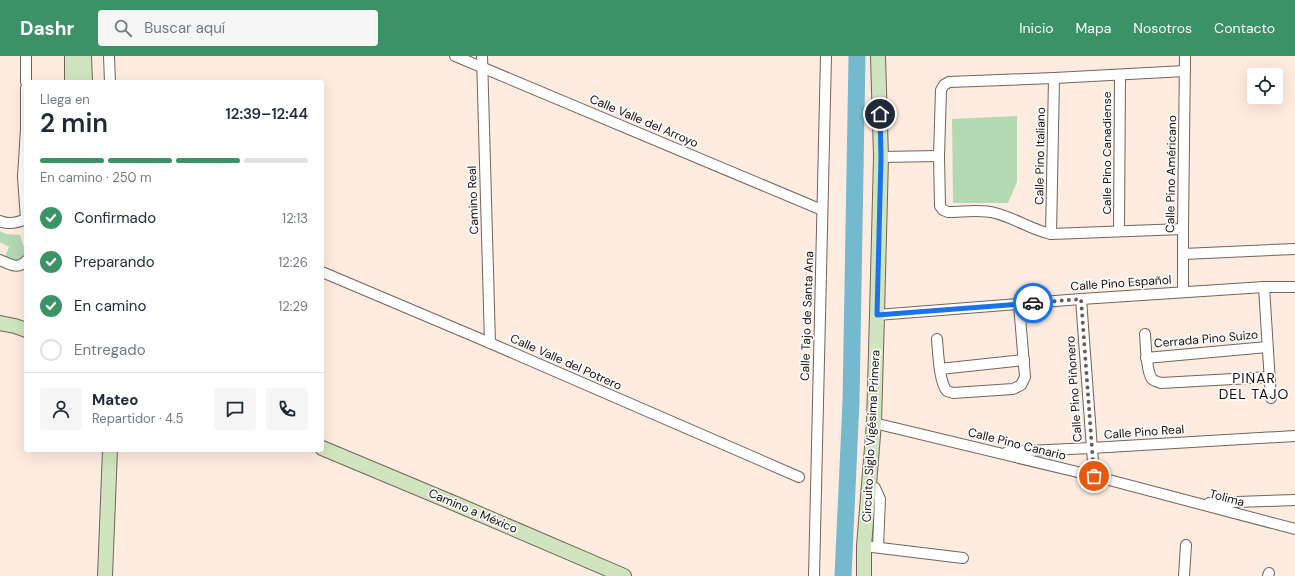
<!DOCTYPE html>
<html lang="es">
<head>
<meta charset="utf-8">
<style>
  :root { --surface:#fff; --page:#f6f6f7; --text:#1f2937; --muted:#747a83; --line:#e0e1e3; --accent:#3b9266 }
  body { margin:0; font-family:"DM Sans",sans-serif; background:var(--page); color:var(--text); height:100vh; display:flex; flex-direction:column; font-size:15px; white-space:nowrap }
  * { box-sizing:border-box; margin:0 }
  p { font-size:13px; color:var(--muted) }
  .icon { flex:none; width:22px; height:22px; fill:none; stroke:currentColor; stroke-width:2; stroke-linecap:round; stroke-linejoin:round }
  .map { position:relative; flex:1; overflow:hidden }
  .side { position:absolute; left:24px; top:24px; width:300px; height:372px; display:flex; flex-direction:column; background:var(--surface); border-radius:4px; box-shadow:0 4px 16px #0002 }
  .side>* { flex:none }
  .fabs { position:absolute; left:1247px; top:12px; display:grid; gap:8px }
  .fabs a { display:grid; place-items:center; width:36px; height:36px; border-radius:4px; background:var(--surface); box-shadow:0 4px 16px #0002; font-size:20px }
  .pin { position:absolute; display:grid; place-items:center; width:34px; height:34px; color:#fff; margin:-17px; border:2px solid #fff; border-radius:50%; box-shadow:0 1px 4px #0007 }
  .courier { position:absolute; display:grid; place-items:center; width:40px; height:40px; margin:-20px; border:3px solid #1a73e8; border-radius:50%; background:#fff; color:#222; box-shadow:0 1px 5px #0007 }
  .head em { font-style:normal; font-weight:600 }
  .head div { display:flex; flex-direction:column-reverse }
  .head { display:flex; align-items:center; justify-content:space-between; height:68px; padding:0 16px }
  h1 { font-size:26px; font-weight:600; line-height:30px }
  .bar { display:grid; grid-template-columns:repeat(4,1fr); gap:6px 4px; align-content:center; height:48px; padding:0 16px }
  .bar i { height:5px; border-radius:3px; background:var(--line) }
  .bar .active { background:var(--accent) }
  .bar p { grid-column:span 4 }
  .line { display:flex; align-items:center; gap:10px; padding:0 16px; border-top:1px solid var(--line) }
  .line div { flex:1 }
  .round { display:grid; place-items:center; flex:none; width:42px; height:42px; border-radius:4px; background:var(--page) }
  ol { padding:0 16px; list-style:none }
  li { display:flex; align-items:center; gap:12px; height:44px }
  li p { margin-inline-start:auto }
  li .icon { padding:4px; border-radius:50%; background:var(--accent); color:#fff; stroke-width:4 }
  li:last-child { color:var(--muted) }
  li i { width:22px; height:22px; border:2px solid var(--line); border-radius:50% }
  header { display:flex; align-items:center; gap:24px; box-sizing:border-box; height:56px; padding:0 20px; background:var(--accent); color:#fff }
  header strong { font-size:19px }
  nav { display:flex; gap:22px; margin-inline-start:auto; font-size:14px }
  .search { width:280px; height:36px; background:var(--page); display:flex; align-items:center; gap:10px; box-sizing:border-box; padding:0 14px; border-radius:4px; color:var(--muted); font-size:15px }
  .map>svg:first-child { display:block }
  .green { fill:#b3d9b3 }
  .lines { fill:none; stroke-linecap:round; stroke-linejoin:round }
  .river { stroke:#74b9cd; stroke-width:17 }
  .street-casing { stroke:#74645a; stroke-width:12 }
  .secondary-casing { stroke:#74645a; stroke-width:16 }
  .street { stroke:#fff; stroke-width:10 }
  .secondary { stroke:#d0e5bf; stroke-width:14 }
  .done { stroke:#675c56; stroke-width:4; stroke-dasharray:0 7.2 }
  .route { stroke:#1a73e8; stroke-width:5 }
  .labels { text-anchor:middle; stroke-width:3.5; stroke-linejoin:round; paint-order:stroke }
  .street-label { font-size:12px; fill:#150f0b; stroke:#fdfdfd }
  .quarter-label { font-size:14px; letter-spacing:1px; fill:#150f0b; stroke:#fdfdfd }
</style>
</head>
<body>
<header>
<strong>Dashr</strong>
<div class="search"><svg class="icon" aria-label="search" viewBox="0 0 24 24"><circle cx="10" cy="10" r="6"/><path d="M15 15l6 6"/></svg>Buscar aquí</div>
<nav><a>Inicio</a><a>Mapa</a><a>Nosotros</a><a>Contacto</a></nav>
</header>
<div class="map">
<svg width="1295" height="520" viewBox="0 0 1295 520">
  <rect width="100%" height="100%" fill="#ffece1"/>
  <g class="green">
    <path d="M 1017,60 L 1017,126 L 1008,147 L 953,147 L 952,63 Z"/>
    <path d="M 0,175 L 6,178 L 20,179 L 25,195 L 24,206 L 4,202 L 9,191 L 0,186 Z"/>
  </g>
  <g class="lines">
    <path class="river" d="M 843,520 L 851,346 L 857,0"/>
    <g class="street-casing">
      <g id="street">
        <path d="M 26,0 L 26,26"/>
        <path d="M 109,0 L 110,26"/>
        <path d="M 455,0 L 822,154"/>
        <path d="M 482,0 L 490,287"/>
        <path d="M 26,32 L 26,73 L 23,121 L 26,163"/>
        <path d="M 881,101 L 939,100"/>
        <path d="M 0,165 C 9,169 17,167 26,163"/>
        <path d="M 1183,173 L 1051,178 C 1032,174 1015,162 995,157 C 981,153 963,156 948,156 L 943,154 L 940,150 L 939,100 L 941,34 L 944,29 L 949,26 L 1054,22 L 1185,15"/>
        <path d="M 1119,175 L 1120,19"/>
        <path d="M 1051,178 L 1054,22"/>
        <path d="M 1183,198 L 1295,193"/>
        <path d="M 0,204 C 9,208 18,214 26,205"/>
        <path d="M 322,216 L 490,287 L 799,421"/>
        <path d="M 1264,231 L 1271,342"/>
        <path d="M 1183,236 L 1183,173 L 1185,0"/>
        <path d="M 1081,243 L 1094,420"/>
        <path d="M 877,259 L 1081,243 L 1264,231 L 1295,231"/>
        <path d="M 1145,278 C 1146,288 1146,315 1152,323 C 1154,325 1158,326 1161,327 L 1269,321"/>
        <path d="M 937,283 C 938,294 939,327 947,335 C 949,336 951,336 953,337 L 1013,333 L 1021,329 L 1025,321 L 1019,248"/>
        <path d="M 1146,302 L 1267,291"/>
        <path d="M 940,313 L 1024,304"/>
        <path d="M 874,367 L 1094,420 L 1295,473"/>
        <path d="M 1007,396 L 1091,392 L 1295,380"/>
        <path d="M 868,428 L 875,432 L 880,443 L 878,491"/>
        <path d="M 1209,447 L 1295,444"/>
        <path d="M 864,490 L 963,502"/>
        <path d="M 814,520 L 826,0"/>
        <path d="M 1184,520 L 1186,489"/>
        <path d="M 1268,520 L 1269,517"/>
      </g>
    </g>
    <g class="secondary-casing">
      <g id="secondary">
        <path d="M 72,0 L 72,26"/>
        <path d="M 84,0 L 85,26"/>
        <path d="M 0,267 L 15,270 L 26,274"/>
        <path d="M 322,392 L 463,451 L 624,520"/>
        <path d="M 105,520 L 110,394"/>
        <path d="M 864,520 L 864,490 L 874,367 L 877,259 L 881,101 L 878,0"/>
      </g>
    </g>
    <use href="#street" class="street"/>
    <use href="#secondary" class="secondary"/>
  </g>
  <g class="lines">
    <path class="done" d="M 1033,247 L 1081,243 L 1094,420"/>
    <path class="route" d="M 880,58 L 881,101 L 877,259 L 1033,247"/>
  </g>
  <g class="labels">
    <g class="street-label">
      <text transform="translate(644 65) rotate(23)" y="4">Calle Valle del Arroyo</text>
      <text transform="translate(1107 97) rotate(-90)" y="4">Calle Pino Canadiense</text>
      <text transform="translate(1040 100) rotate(-89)" y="4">Calle Pino Italiano</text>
      <text transform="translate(1171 118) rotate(-89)" y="4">Calle Pino Américano</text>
      <text transform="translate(473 144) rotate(-92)" y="4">Camino Real</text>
      <text transform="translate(1121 227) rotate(-4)" y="4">Calle Pino Español</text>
      <text transform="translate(807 260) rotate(-88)" y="4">Calle Tajo de Santa Ana</text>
      <text transform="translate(1206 283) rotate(-5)" y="4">Cerrada Pino Suizo</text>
      <text transform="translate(566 306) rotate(24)" y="4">Calle Valle del Potrero</text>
      <text transform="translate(1074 333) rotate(-94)" y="4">Calle Pino Piñonero</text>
      <text transform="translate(1144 376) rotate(-4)" y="4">Calle Pino Real</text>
      <text transform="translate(871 380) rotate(-87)" y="4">Circuito Siglo Vigésima Primera</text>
      <text transform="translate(1017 388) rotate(14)" y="4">Calle Pino Canario</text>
      <text transform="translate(1227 442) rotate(15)" y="4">Tolima</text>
      <text transform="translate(473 455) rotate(23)" y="4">Camino a México</text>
    </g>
    <g class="quarter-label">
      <text x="1254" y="327">PINAR<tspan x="1254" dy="16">DEL TAJO</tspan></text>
    </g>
  </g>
</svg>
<div class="fabs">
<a><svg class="icon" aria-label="locate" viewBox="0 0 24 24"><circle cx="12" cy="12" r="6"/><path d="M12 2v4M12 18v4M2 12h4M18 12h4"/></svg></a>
</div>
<div class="pin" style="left:1094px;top:420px;background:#ea580c"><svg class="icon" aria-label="bag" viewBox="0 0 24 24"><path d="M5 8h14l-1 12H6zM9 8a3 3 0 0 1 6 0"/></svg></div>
<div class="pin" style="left:880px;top:58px;background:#1f2937"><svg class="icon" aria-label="home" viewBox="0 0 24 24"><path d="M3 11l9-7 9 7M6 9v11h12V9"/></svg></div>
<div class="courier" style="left:1033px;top:247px"><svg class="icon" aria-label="car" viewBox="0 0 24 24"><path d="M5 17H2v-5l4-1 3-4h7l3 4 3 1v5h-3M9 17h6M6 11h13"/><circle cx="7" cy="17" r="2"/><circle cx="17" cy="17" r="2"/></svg></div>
<section class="side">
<div class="head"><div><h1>2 min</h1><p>Llega en</p></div><em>12:39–12:44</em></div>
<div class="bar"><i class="active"></i><i class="active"></i><i class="active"></i><i></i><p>En camino · 250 m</p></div>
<ol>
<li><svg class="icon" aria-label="check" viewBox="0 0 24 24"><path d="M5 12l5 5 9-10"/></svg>Confirmado<p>12:13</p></li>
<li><svg class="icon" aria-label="check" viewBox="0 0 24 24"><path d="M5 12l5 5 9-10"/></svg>Preparando<p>12:26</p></li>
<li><svg class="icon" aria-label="check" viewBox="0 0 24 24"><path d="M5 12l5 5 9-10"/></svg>En camino<p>12:29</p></li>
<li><i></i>Entregado</li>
</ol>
<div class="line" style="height:72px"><a class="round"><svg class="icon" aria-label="person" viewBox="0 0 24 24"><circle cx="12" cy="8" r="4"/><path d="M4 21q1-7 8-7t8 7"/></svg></a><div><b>Mateo</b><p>Repartidor · 4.5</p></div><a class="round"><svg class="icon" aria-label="chat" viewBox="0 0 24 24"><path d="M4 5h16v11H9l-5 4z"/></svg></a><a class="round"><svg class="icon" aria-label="phone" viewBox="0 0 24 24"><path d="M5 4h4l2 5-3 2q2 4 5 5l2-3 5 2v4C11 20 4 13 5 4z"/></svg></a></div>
</section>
</div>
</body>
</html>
